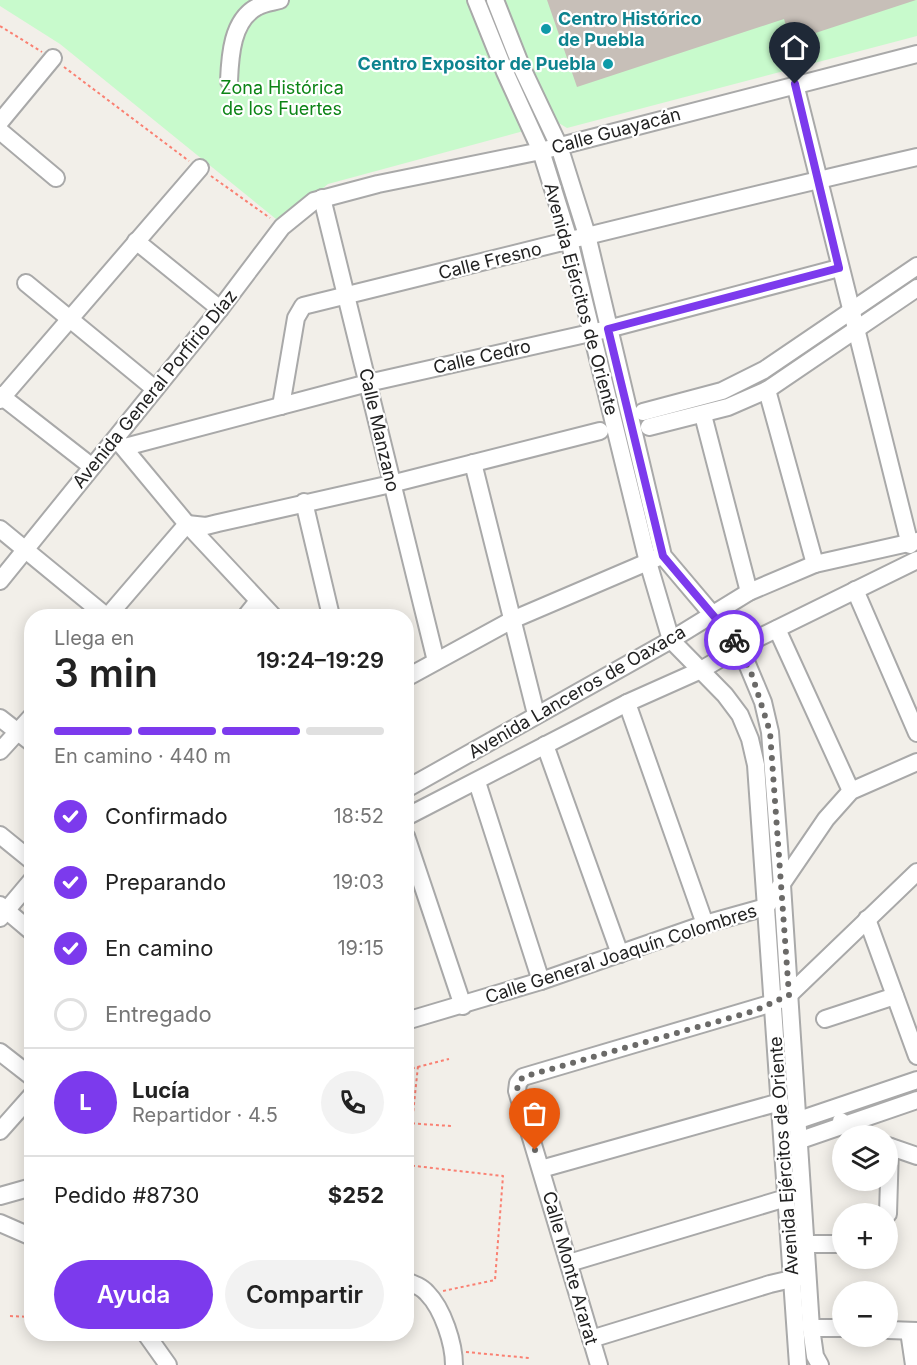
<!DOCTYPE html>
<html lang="es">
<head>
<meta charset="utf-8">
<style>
  :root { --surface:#fff; --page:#f2f2f2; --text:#222; --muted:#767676; --line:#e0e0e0; --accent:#7c3aed }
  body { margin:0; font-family:Inter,sans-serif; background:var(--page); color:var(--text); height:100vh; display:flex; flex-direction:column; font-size:22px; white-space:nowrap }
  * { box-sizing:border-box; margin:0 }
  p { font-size:20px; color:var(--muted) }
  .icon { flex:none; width:33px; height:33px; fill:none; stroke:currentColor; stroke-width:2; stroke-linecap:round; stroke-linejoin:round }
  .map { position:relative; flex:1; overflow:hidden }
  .panel { position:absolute; left:24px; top:609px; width:390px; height:732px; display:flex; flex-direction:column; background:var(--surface); border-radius:24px; box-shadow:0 3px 15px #0003 }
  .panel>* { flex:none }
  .fabs { position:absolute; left:832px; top:1125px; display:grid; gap:12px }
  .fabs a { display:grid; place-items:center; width:66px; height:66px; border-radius:50%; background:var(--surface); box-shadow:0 3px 15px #0003; font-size:30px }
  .pin { position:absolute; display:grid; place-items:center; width:51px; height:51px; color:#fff; margin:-62px -26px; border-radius:50% 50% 50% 0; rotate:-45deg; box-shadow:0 0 6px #0007 }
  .pin .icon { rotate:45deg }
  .courier { position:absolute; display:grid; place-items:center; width:60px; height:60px; margin:-30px; border:4px solid #7c3aed; border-radius:50%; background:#fff; color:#222; box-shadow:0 2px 8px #0007 }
  .head em { font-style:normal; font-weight:600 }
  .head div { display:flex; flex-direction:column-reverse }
  .head { display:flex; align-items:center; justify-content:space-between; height:102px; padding:0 30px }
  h1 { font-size:39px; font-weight:600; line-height:45px }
  .bar { display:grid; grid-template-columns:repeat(4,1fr); gap:9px 6px; align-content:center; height:72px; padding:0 30px }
  .bar i { height:8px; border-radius:4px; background:var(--line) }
  .bar .current { background:var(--accent) }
  .bar p { grid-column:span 4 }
  .line { display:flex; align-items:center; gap:15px; padding:0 30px; border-top:2px solid var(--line) }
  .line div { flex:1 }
  .round { display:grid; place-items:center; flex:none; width:63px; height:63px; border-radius:32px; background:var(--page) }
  ol { padding:0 30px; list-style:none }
  li { display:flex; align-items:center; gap:18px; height:66px }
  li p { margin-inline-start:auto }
  li .icon { padding:6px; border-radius:50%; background:var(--accent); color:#fff; stroke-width:4 }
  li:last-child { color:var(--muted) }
  li i { width:33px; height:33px; border:3px solid var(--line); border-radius:50% }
  .button { display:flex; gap:12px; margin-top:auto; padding:12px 30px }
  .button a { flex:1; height:69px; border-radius:36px; background:var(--accent); color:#fff; font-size:24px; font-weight:600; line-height:69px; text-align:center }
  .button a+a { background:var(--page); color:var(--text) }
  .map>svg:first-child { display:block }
  .park { fill:#c8facc }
  .building { fill:#c7bfb8 }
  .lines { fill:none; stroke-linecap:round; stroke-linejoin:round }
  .minor-casing { stroke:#a9a9a9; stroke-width:20 }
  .path { stroke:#fa8072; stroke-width:2; stroke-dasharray:3 3; stroke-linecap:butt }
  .minor { stroke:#fff; stroke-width:16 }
  .done { stroke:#6b6a68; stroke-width:6; stroke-dasharray:0 10.8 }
  .route { stroke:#7c3aed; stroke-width:8 }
  .culture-dot { fill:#0f9aa8; stroke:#fff; stroke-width:2 }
  .labels { text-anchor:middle; stroke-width:4.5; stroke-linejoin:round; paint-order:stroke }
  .culture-label { font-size:18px; font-weight:bold; fill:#0d838f; stroke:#fff; text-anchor:start }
  .park-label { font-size:18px; fill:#0c8416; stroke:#fff }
  .street-label { font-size:18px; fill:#222; stroke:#fff }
</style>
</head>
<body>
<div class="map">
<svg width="917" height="1365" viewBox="0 0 917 1365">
  <rect width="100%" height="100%" fill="#f2efe9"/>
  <path class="park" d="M 0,0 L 917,0 L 917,36 L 567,128 L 557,122 L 328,184 L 281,223 L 60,44 L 0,6 Z"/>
  <path class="building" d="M 547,0 L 916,0 L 791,41 L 784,19 L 577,87 Z"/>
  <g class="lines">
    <g class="minor-casing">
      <g id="minor">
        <path d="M 476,0 L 505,72 L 541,151 L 569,240 L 648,562 L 671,640 L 725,695 L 740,715 L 750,739 L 756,765 L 798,1365"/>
        <path d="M 495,0 L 521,66 L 559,146 L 587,235 L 663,556 L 740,647 L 763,702 L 770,732 L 782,885 L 811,1328 L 815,1356 L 820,1365"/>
        <path d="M 229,81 C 230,56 232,20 257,7 C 263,3 273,2 280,0"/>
        <path d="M 795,84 L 910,545"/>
        <path d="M 0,122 L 53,58"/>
        <path d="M 0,131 L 56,178"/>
        <path d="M 322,198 L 436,661"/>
        <path d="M 136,241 L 220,309"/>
        <path d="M 26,283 L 155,389"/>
        <path d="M 767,390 L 815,564"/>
        <path d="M 0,395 L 91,466"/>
        <path d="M 0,400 L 200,168"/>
        <path d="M 281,406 L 296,318 L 303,306 C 507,256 712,204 917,157"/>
        <path d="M 643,412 L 722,391 L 764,370 L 917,266"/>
        <path d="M 703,415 L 749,592"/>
        <path d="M 649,427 L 728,407 L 767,390 L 917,288"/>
        <path d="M 118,441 L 187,524 L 273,616"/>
        <path d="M 125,447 L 368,383 L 608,329 L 839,268"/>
        <path d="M 473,463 L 536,714"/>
        <path d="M 304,502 L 331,616"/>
        <path d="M 0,529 L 106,616"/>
        <path d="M 0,581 L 220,309 L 282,227 L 314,201 L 378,184 L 541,151 L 917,54"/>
        <path d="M 855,590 L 917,733"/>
        <path d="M 108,616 L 187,524 L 206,526 L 218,523 L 391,484 L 600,431"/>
        <path d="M 246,616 L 258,601"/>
        <path d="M 777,629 L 851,791"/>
        <path d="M 406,678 L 512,620 L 657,558"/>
        <path d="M 627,703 L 705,924"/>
        <path d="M 0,718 L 32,743"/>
        <path d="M 545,745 L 620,954"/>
        <path d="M 0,751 L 32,716"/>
        <path d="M 477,782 L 541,981"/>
        <path d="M 406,789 L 671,640 L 749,592 L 815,564 L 917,541"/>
        <path d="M 406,817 L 627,703 L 701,670 L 740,647 L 917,560"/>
        <path d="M 0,835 L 32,861"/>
        <path d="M 406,836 L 463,1006"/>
        <path d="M 0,905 L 32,932"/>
        <path d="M 0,918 L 32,880"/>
        <path d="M 867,919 L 917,1056"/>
        <path d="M 825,1019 L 895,996"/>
        <path d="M 406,1021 L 541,981 L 705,924 L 766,907 L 826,819 L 851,791 L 917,762"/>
        <path d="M 0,1052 L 32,1077"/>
        <path d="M 841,1121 L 843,1126 L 864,1136"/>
        <path d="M 790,1123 L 917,1080"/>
        <path d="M 0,1131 L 32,1095"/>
        <path d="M 789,1144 L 917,1100"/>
        <path d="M 888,1146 L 917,1156"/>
        <path d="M 541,1169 L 780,1102"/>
        <path d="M 0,1196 L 32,1187"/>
        <path d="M 888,1214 L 890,1147"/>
        <path d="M 0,1223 L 32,1237"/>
        <path d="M 806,1244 L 843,1244"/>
        <path d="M 569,1263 L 786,1198"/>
        <path d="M 406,1281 C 414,1284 422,1287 427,1293 C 443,1309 454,1344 454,1365"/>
        <path d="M 811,1328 L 843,1328"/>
        <path d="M 888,1330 L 917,1331"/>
        <path d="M 909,1331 L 914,1365"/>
        <path d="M 146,1334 L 168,1365"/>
        <path d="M 591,1339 L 770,1284 L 800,1277"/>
        <path d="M 599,1365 L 517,1091 L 518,1083 L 523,1077 L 773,1003 L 789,995 L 917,872"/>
      </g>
    </g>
    <g class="path">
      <path d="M 0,26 L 42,52"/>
      <path d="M 64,67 L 189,161"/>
      <path d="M 211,176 L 270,218"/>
      <path d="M 406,1070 L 449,1059"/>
      <path d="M 406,1123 L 451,1126"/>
      <path d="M 412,1123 L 418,1066"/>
      <path d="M 406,1165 L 503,1176 L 495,1280 L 443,1291"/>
      <path d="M 10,1316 L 32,1317"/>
      <path d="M 466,1352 L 529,1358"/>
    </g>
    <use href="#minor" class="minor"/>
  </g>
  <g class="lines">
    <path class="done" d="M 535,1150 L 517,1091 L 518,1083 L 523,1077 L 754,1011 L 789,995 L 770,732 L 752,675 L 734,640"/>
    <path class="route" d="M 734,640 L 663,556 L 608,329 L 839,268 L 795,84"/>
  </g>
  <g class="culture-dot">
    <circle cx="546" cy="29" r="6"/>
    <circle cx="608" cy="64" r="6"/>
  </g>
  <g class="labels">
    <g class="culture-label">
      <text x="558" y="25">Centro Histórico<tspan x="558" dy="21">de Puebla</tspan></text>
      <text x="596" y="70" text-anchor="end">Centro Expositor de Puebla</text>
    </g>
    <g class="park-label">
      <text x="282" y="94">Zona Histórica<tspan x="282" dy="21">de los Fuertes</tspan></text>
    </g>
    <g class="street-label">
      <text transform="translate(616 131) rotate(-15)" y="6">Calle Guayacán</text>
      <text transform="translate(490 261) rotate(-14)" y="6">Calle Fresno</text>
      <text transform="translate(581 299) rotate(75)" y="6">Avenida Ejércitos de Oriente</text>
      <text transform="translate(482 357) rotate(-13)" y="6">Calle Cedro</text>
      <text transform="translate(155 389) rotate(-51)" y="6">Avenida General Porfirio Díaz</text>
      <text transform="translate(379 430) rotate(77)" y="6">Calle Manzano</text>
      <text transform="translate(577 692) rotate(-30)" y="6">Avenida Lanceros de Oaxaca</text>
      <text transform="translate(621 954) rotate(-18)" y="6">Calle General Joaquín Colombres</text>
      <text transform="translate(784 1156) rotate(-94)" y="6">Avenida Ejércitos de Oriente</text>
      <text transform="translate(570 1268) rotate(74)" y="6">Calle Monte Ararat</text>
    </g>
  </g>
</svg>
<div class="fabs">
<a><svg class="icon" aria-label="layers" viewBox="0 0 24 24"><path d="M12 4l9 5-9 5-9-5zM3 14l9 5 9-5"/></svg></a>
<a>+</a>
<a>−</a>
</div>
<div class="pin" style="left:535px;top:1150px;background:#ea580c"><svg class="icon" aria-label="bag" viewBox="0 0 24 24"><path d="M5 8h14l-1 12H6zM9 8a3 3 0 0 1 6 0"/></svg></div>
<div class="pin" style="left:795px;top:84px;background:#1f2937"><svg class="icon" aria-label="home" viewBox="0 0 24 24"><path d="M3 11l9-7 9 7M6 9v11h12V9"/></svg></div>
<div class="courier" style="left:734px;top:640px"><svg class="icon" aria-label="bike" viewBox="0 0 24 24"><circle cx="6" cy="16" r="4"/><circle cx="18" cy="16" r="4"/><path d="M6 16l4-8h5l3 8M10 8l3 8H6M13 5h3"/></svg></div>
<section class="panel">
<div class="head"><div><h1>3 min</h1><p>Llega en</p></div><em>19:24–19:29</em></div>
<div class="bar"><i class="current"></i><i class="current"></i><i class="current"></i><i></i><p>En camino · 440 m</p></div>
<ol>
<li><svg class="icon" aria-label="check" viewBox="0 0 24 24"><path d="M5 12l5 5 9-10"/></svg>Confirmado<p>18:52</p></li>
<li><svg class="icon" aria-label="check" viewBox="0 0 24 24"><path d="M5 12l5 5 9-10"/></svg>Preparando<p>19:03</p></li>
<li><svg class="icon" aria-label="check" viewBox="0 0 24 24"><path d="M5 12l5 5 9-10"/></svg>En camino<p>19:15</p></li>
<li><i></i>Entregado</li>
</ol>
<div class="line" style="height:108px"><b class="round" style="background:var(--accent);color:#fff">L</b><div><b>Lucía</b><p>Repartidor · 4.5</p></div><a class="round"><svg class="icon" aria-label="phone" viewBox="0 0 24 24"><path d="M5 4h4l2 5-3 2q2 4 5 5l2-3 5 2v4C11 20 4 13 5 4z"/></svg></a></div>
<div class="line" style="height:78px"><div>Pedido #8730</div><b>$252</b></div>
<div class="button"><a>Ayuda</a><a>Compartir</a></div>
</section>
</div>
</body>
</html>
